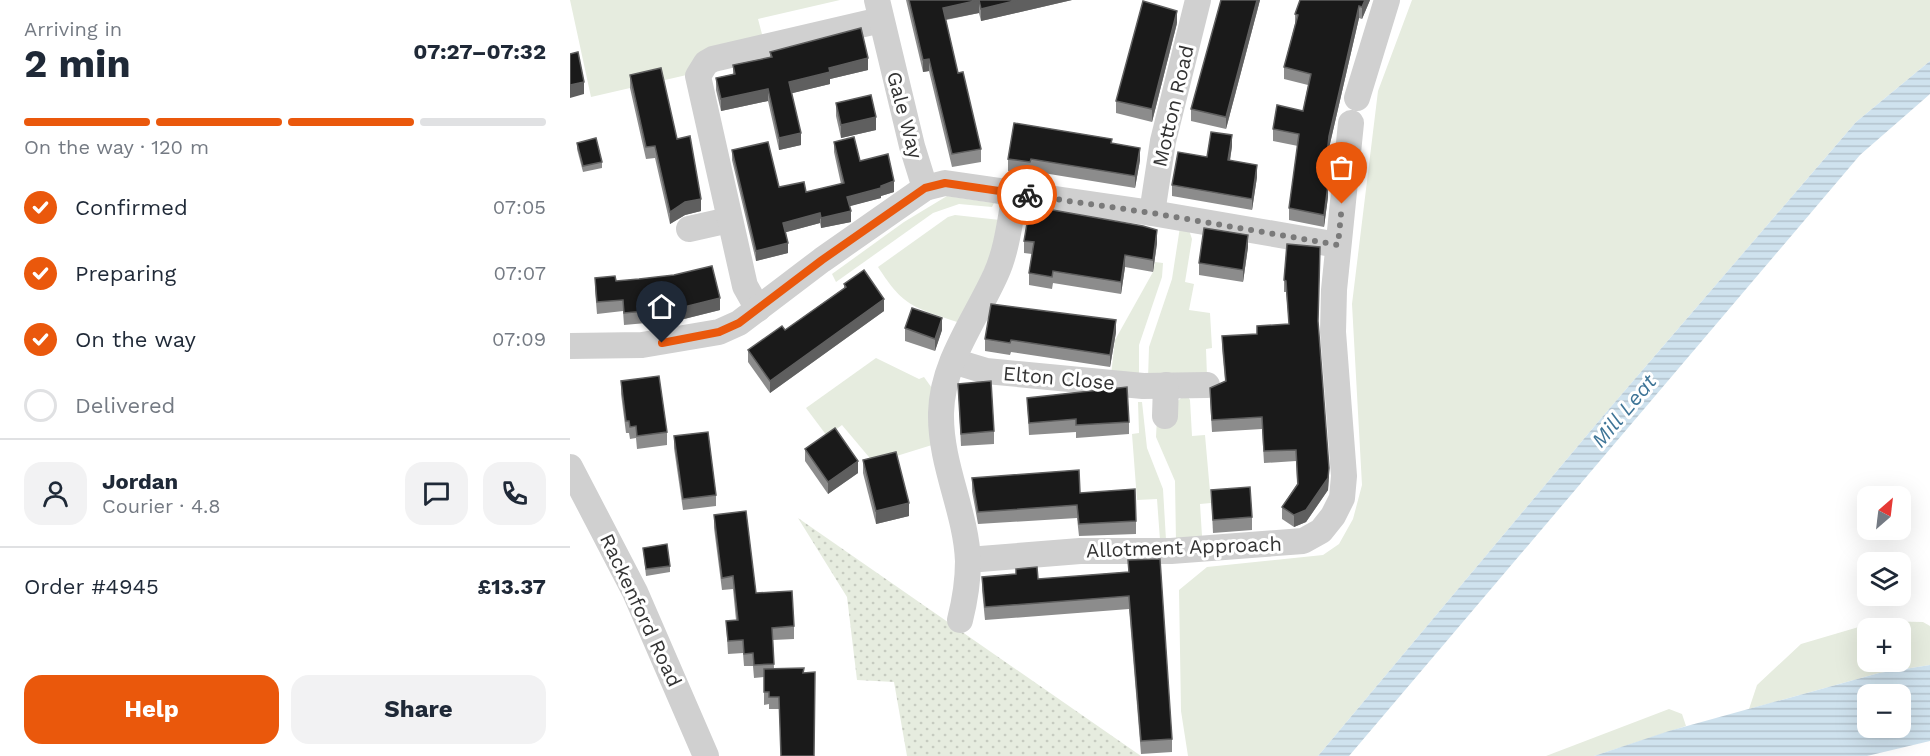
<!DOCTYPE html>
<html lang="en">
<head>
<meta charset="utf-8">
<style>
  :root { --surface:#fff; --page:#f2f2f3; --text:#1f2937; --muted:#747a83; --line:#e0e1e3; --accent:#ea580c }
  body { margin:0; font-family:"Work Sans",sans-serif; background:var(--page); color:var(--text); height:100vh; display:flex; flex-direction:column; font-size:22px; white-space:nowrap }
  * { box-sizing:border-box; margin:0 }
  p { font-size:20px; color:var(--muted) }
  .icon { flex:none; width:33px; height:33px; fill:none; stroke:currentColor; stroke-width:2; stroke-linecap:round; stroke-linejoin:round }
  .map { position:relative; flex:1; overflow:hidden }
  .drawer { display:flex; flex-direction:column; background:var(--surface); width:570px }
  .drawer>* { flex:none }
  .needle { width:39px; rotate:28deg }
  .controls { position:absolute; left:1287px; top:486px; display:grid; gap:12px }
  .controls a { display:grid; place-items:center; width:54px; height:54px; border-radius:12px; background:var(--surface); box-shadow:0 6px 24px #0002; font-size:30px }
  .pin { position:absolute; display:grid; place-items:center; width:51px; height:51px; color:#fff; margin:-62px -26px; border-radius:50% 50% 50% 0; rotate:-45deg; box-shadow:0 0 6px #0007 }
  .pin .icon { rotate:45deg }
  .courier { position:absolute; display:grid; place-items:center; width:60px; height:60px; margin:-30px; border:4px solid #ea580c; border-radius:50%; background:#fff; color:#222; box-shadow:0 2px 8px #0007 }
  .overview em { font-style:normal; font-weight:700 }
  .overview div { display:flex; flex-direction:column-reverse }
  .overview { display:flex; align-items:center; justify-content:space-between; height:102px; padding:0 24px }
  h1 { font-size:39px; font-weight:700; line-height:45px }
  .bar { display:grid; grid-template-columns:repeat(4,1fr); gap:9px 6px; align-content:center; height:72px; padding:0 24px }
  .bar i { height:8px; border-radius:4px; background:var(--line) }
  .bar .active { background:var(--accent) }
  .bar p { grid-column:span 4 }
  .line { display:flex; align-items:center; gap:15px; padding:0 24px; border-top:2px solid var(--line) }
  .line div { flex:1 }
  .round { display:grid; place-items:center; flex:none; width:63px; height:63px; border-radius:18px; background:var(--page) }
  ol { padding:0 24px; list-style:none }
  li { display:flex; align-items:center; gap:18px; height:66px }
  li p { margin-inline-start:auto }
  li .icon { padding:6px; border-radius:50%; background:var(--accent); color:#fff; stroke-width:4 }
  li:last-child { color:var(--muted) }
  li i { width:33px; height:33px; border:3px solid var(--line); border-radius:50% }
  .button { display:flex; gap:12px; margin-top:auto; padding:12px 24px }
  .button a { flex:1; height:69px; border-radius:18px; background:var(--accent); color:#fff; font-size:24px; font-weight:700; line-height:69px; text-align:center }
  .button a+a { background:var(--page); color:var(--text) }
  main { display:flex; flex:1; min-height:0 }
  .map>svg:first-child { display:block }
  .grass { fill:#e6ecdf; fill-rule:evenodd }
  .garden { fill:url(#garden-dots) }
  .water { fill:url(#water-rules); fill-rule:evenodd }
  .lines { fill:none; stroke-linecap:round; stroke-linejoin:round }
  .minor { stroke:#d0d0d0; stroke-width:26 }
  .wall { fill:#8c8c8c }
  .shaded-wall { fill:#5f5f5f }
  .building { fill:#1a1a1a; stroke:#5f5f5f; stroke-width:1.5 }
  .done { stroke:#7a7a7a; stroke-width:6; stroke-dasharray:0 10.8 }
  .route { stroke:#ea580c; stroke-width:8 }
  .labels { text-anchor:middle; stroke-width:6; stroke-linejoin:round; paint-order:stroke }
  .street-label { font-size:20px; fill:#333; stroke:#fff }
  .water-label { font-size:21px; font-style:italic; fill:#3f7597; stroke:#fff }
</style>
</head>
<body>
<main>
<section class="drawer">
<div class="overview"><div><h1>2 min</h1><p>Arriving in</p></div><em>07:27–07:32</em></div>
<div class="bar"><i class="active"></i><i class="active"></i><i class="active"></i><i></i><p>On the way · 120 m</p></div>
<ol>
<li><svg class="icon" aria-label="check" viewBox="0 0 24 24"><path d="M5 12l5 5 9-10"/></svg>Confirmed<p>07:05</p></li>
<li><svg class="icon" aria-label="check" viewBox="0 0 24 24"><path d="M5 12l5 5 9-10"/></svg>Preparing<p>07:07</p></li>
<li><svg class="icon" aria-label="check" viewBox="0 0 24 24"><path d="M5 12l5 5 9-10"/></svg>On the way<p>07:09</p></li>
<li><i></i>Delivered</li>
</ol>
<div class="line" style="height:108px"><a class="round"><svg class="icon" aria-label="person" viewBox="0 0 24 24"><circle cx="12" cy="8" r="4"/><path d="M4 21q1-7 8-7t8 7"/></svg></a><div><b>Jordan</b><p>Courier · 4.8</p></div><a class="round"><svg class="icon" aria-label="chat" viewBox="0 0 24 24"><path d="M4 5h16v11H9l-5 4z"/></svg></a><a class="round"><svg class="icon" aria-label="phone" viewBox="0 0 24 24"><path d="M5 4h4l2 5-3 2q2 4 5 5l2-3 5 2v4C11 20 4 13 5 4z"/></svg></a></div>
<div class="line" style="height:78px"><div>Order #4945</div><b>£13.37</b></div>
<div class="button"><a>Help</a><a>Share</a></div>
</section>
<div class="map">
<svg width="1360" height="756" viewBox="0 0 1360 756">
  <defs>
    <pattern id="garden-dots" width="8" height="8" patternUnits="userSpaceOnUse" patternTransform="scale(1.5)"><rect width="8" height="8" fill="#e6ecdf"/><path d="M2 2h.1M6 6h.1" fill="none" stroke="#c6cbc0" stroke-width="1.8" stroke-linecap="round"/></pattern>
    <pattern id="water-rules" width="6" height="5" patternUnits="userSpaceOnUse" patternTransform="scale(1.5)"><rect width="6" height="5" fill="#cfe2ee"/><path d="M0 2.5h6" fill="none" stroke="#b2c2cd"/></pattern>
  </defs>
  <rect width="100%" height="100%" fill="#fff"/>
  <g class="grass">
    <path d="M 0,0 L 270,0 L 188,19 L 193,38 L 121,74 L 21,97 Z"/>
    <path d="M 842,0 L 1360,0 L 1360,61 L 1286,122 L 1033,416 L 748,756 L 618,756 L 611,711 L 609,590 L 637,567 L 753,555 L 769,544 L 783,519 L 792,485 L 782,304 L 808,91 Z"/>
    <path d="M 377,196 L 424,203 L 422,207 L 389,204 L 363,213 L 266,282 L 262,274 L 334,222 Z"/>
    <path d="M 385,215 L 430,220 L 428,239 L 390,323 C 345,307 335,309 308,267 L 378,217 Z"/>
    <path d="M 610,227 L 619,230 L 622,239 L 615,282 L 624,284 L 619,310 L 640,313 L 642,348 L 636,349 L 637,376 L 578,379 L 579,347 L 602,279 Z"/>
    <path d="M 585,262 L 593,263 L 592,277 L 569,345 L 569,378 L 541,375 L 545,340 L 583,272 Z"/>
    <path d="M 306,358 L 349,379 L 354,377 L 364,391 L 362,445 L 304,463 L 272,425 L 257,436 L 236,408 Z"/>
    <path d="M 616,394 L 620,400 L 622,436 L 635,435 L 641,503 L 630,504 L 632,536 L 606,542 L 605,481 L 586,437 L 587,418 Z"/>
    <path d="M 568,402 L 572,402 L 577,448 L 593,489 L 596,540 L 590,540 L 587,499 L 567,500 L 562,434 L 569,433 Z"/>
    <path d="M 1309,621 L 1353,622 L 1360,626 L 1360,665 L 1309,673 L 1179,709 L 1187,685 L 1231,644 ZM 1298,628 L 1330,628 L 1330,662 L 1298,662 Z"/>
    <path d="M 1099,709 L 1112,714 L 1116,726 L 1024,756 L 976,756 Z"/>
  </g>
  <path class="garden" d="M 228,518 L 571,756 L 337,756 L 324,682 L 287,680 L 277,597 Z"/>
  <g class="water">
    <path d="M 1360,61 L 1360,94 L 1290,155 L 779,756 L 748,756 L 1033,416 L 1286,122 Z"/>
    <path d="M 1360,665 L 1360,741 L 1297,756 L 1024,756 L 1099,731 L 1309,673 ZM 1298,694 L 1330,694 L 1330,728 L 1298,728 Z"/>
  </g>
  <g class="lines">
    <g class="minor">
      <path d="M 787,98 L 817,0"/>
      <path d="M 355,188 L 375,183 L 582,213 L 768,245"/>
      <path d="M 582,213 L 593,141 L 628,0"/>
      <path d="M 119,229 L 159,220"/>
      <path d="M 188,309 L 175,286 L 128,76 L 136,63 L 143,59 L 311,20"/>
      <path d="M 0,346 L 72,345 L 149,332 L 169,323 L 252,260 L 355,188 L 342,146 L 307,0"/>
      <path d="M 383,361 L 416,371 L 573,386 L 637,385"/>
      <path d="M 595,416 L 596,385"/>
      <path d="M 0,467 L 65,592 L 136,756"/>
      <path d="M 398,560 L 510,551 L 601,551 L 733,541 L 751,531 L 763,516 L 772,498 L 774,476 L 763,332 L 764,290 L 781,123"/>
      <path d="M 390,620 C 395,600 398,582 398,561 C 396,511 370,465 371,413 C 372,362 406,319 426,274 C 437,250 440,220 445,194"/>
    </g>
  </g>
  <g class="wall">
    <path d="M 336,0 L 502,0 L 411,21 L 409,13 L 376,20 L 388,73 L 411,149 L 411,162 L 382,167 L 359,71 L 353,72 Z"/>
    <path d="M 651,0 L 690,0 L 656,129 L 621,121 L 621,109 Z"/>
    <path d="M 800,0 L 792,19 L 789,18 L 759,148 L 755,184 L 758,197 L 754,227 L 719,220 L 719,208 L 728,146 L 703,141 L 703,129 L 733,111 L 738,85 L 714,79 L 714,67 L 725,24 L 725,14 Z"/>
    <path d="M 607,23 L 582,122 L 546,113 L 546,101 Z"/>
    <path d="M 200,52 L 298,70 L 260,79 L 260,84 L 222,93 L 231,145 L 209,150 L 198,101 L 151,111 L 146,90 L 146,78 L 163,74 L 163,65 L 200,57 Z"/>
    <path d="M 60,75 L 107,139 L 131,211 L 115,215 L 100,224 L 85,158 L 76,159 L 60,88 Z"/>
    <path d="M 266,103 L 306,130 L 271,138 L 266,116 Z"/>
    <path d="M 264,142 L 290,161 L 324,192 L 311,196 L 311,198 L 279,206 L 281,222 L 251,228 L 250,223 L 216,232 L 218,253 L 186,261 L 162,160 L 162,150 L 209,187 L 236,192 L 271,184 L 264,152 Z"/>
    <path d="M 7,143 L 32,162 L 32,168 L 13,172 L 7,149 Z"/>
    <path d="M 542,143 L 570,160 L 565,188 L 461,171 L 460,174 L 438,171 L 438,159 Z"/>
    <path d="M 662,146 L 660,161 L 687,177 L 682,210 L 602,196 L 602,185 L 637,157 Z"/>
    <path d="M 454,241 L 587,243 L 583,272 L 555,267 L 551,294 L 483,283 L 482,289 L 459,285 L 459,273 L 462,254 L 454,253 Z"/>
    <path d="M 717,244 L 748,325 L 759,480 L 758,490 L 736,522 L 724,527 L 712,519 L 712,507 L 727,484 L 726,461 L 694,463 L 692,429 L 642,432 L 640,399 L 640,388 L 655,381 L 652,348 L 652,336 L 687,334 L 719,324 L 716,292 L 714,292 L 714,280 Z"/>
    <path d="M 678,247 L 673,282 L 629,275 L 629,263 Z"/>
    <path d="M 25,278 L 46,281 L 150,310 L 110,320 L 54,325 L 53,311 L 27,314 L 25,290 Z"/>
    <path d="M 274,284 L 314,311 L 200,393 L 178,362 L 178,350 L 215,330 L 274,288 Z"/>
    <path d="M 335,328 L 372,330 L 365,351 L 335,341 Z"/>
    <path d="M 546,332 L 540,367 L 441,352 L 440,355 L 415,351 L 415,339 Z"/>
    <path d="M 51,381 L 97,432 L 97,445 L 67,449 L 66,438 L 60,439 L 59,433 L 56,433 L 51,394 Z"/>
    <path d="M 388,384 L 424,431 L 424,444 L 391,446 Z"/>
    <path d="M 457,398 L 559,422 L 559,434 L 506,438 L 506,432 L 459,435 Z"/>
    <path d="M 104,436 L 146,495 L 146,506 L 113,510 L 104,448 Z"/>
    <path d="M 235,449 L 288,473 L 258,494 L 235,461 Z"/>
    <path d="M 293,460 L 339,516 L 306,524 L 293,473 Z"/>
    <path d="M 402,478 L 510,493 L 566,521 L 566,534 L 509,536 L 507,518 L 408,524 L 402,491 Z"/>
    <path d="M 641,490 L 682,517 L 682,530 L 643,533 Z"/>
    <path d="M 144,515 L 186,593 L 224,626 L 224,639 L 203,640 L 204,669 L 234,668 L 209,709 L 199,709 L 199,704 L 194,705 L 194,677 L 184,678 L 183,666 L 174,666 L 173,653 L 158,654 L 156,621 L 166,620 L 163,589 L 152,590 L 144,528 Z"/>
    <path d="M 73,548 L 100,566 L 100,572 L 76,576 Z"/>
    <path d="M 558,560 L 602,739 L 602,752 L 571,754 L 559,609 L 415,620 L 412,590 L 412,577 L 468,579 L 558,572 Z"/>
  </g>
  <g class="shaded-wall">
    <path d="M 409,0 L 409,13 L 373,20 L 373,8 Z"/>
    <path d="M 448,0 L 502,0 L 411,21 L 411,9 Z"/>
    <path d="M 687,0 L 690,0 L 656,129 L 656,117 Z"/>
    <path d="M 795,0 L 800,0 L 792,19 L 792,7 Z"/>
    <path d="M 789,6 L 789,18 L 759,148 L 754,196 L 754,184 L 759,136 Z"/>
    <path d="M 607,11 L 607,23 L 582,122 L 582,109 Z"/>
    <path d="M 298,58 L 298,70 L 260,79 L 260,84 L 219,94 L 219,82 L 259,68 Z"/>
    <path d="M 359,59 L 359,71 L 353,72 L 353,60 Z"/>
    <path d="M 14,82 L 14,94 L 0,98 L 0,85 Z"/>
    <path d="M 198,89 L 198,101 L 151,111 L 151,99 Z"/>
    <path d="M 306,117 L 306,130 L 271,138 L 271,125 Z"/>
    <path d="M 231,133 L 231,145 L 209,150 L 209,138 Z"/>
    <path d="M 662,135 L 662,146 L 658,172 L 658,160 Z"/>
    <path d="M 570,148 L 570,160 L 565,188 L 565,176 Z"/>
    <path d="M 687,165 L 687,177 L 682,210 L 682,199 Z"/>
    <path d="M 324,181 L 324,192 L 311,196 L 311,198 L 277,207 L 277,197 Z"/>
    <path d="M 758,185 L 758,197 L 754,227 L 754,215 Z"/>
    <path d="M 131,199 L 131,211 L 115,215 L 100,224 L 100,212 L 115,202 Z"/>
    <path d="M 281,211 L 281,222 L 251,228 L 251,218 Z"/>
    <path d="M 250,213 L 250,223 L 213,233 L 213,223 Z"/>
    <path d="M 587,230 L 587,243 L 583,272 L 583,260 Z"/>
    <path d="M 678,235 L 678,247 L 673,282 L 673,270 Z"/>
    <path d="M 218,243 L 218,253 L 186,261 L 186,251 Z"/>
    <path d="M 555,255 L 555,267 L 551,294 L 551,282 Z"/>
    <path d="M 150,298 L 150,310 L 110,320 L 110,308 Z"/>
    <path d="M 314,299 L 314,311 L 200,393 L 200,381 Z"/>
    <path d="M 372,318 L 372,330 L 365,351 L 365,339 Z"/>
    <path d="M 546,320 L 546,332 L 540,367 L 540,355 Z"/>
    <path d="M 288,461 L 288,473 L 258,494 L 258,482 Z"/>
    <path d="M 759,468 L 758,490 L 736,522 L 724,527 L 724,515 Z"/>
    <path d="M 339,503 L 339,516 L 306,524 L 306,511 Z"/>
  </g>
  <g class="building">
    <path d="M 339,0 L 448,0 L 411,9 L 409,0 L 373,8 L 388,73 L 393,72 L 411,149 L 382,154 L 359,59 L 353,60 Z"/>
    <path d="M 651,0 L 687,0 L 656,117 L 621,109 Z"/>
    <path d="M 730,0 L 795,0 L 792,7 L 789,6 L 759,136 L 754,184 L 758,185 L 754,215 L 719,208 L 729,134 L 703,129 L 707,105 L 733,111 L 741,74 L 714,67 L 728,15 L 725,14 Z"/>
    <path d="M 573,1 L 607,11 L 582,109 L 546,101 Z"/>
    <path d="M 291,28 L 298,58 L 259,68 L 260,72 L 219,82 L 231,133 L 209,138 L 198,89 L 151,99 L 146,78 L 165,74 L 163,65 L 202,57 L 200,52 Z"/>
    <path d="M 8,52 L 14,82 L 0,85 L 0,54 Z"/>
    <path d="M 91,68 L 107,139 L 120,136 L 131,199 L 115,202 L 100,212 L 85,146 L 76,147 L 60,75 Z"/>
    <path d="M 301,95 L 306,117 L 271,125 L 266,103 Z"/>
    <path d="M 444,123 L 542,139 L 541,143 L 570,148 L 565,176 L 461,159 L 460,162 L 438,159 Z"/>
    <path d="M 641,132 L 662,135 L 658,160 L 687,165 L 682,199 L 602,185 L 608,152 L 637,157 Z"/>
    <path d="M 284,137 L 290,161 L 318,154 L 324,181 L 311,186 L 311,188 L 277,197 L 281,211 L 251,218 L 250,213 L 213,223 L 218,243 L 186,251 L 162,150 L 198,142 L 209,187 L 234,182 L 236,192 L 274,183 L 264,142 Z"/>
    <path d="M 26,138 L 32,162 L 13,166 L 7,143 Z"/>
    <path d="M 460,206 L 573,226 L 587,230 L 583,260 L 555,255 L 551,282 L 483,271 L 482,277 L 459,273 L 464,242 L 454,241 Z"/>
    <path d="M 634,228 L 678,235 L 673,270 L 629,263 Z"/>
    <path d="M 717,244 L 750,247 L 748,321 L 759,468 L 758,478 L 736,510 L 724,515 L 712,507 L 728,484 L 726,450 L 694,451 L 692,417 L 642,420 L 640,388 L 656,381 L 652,336 L 687,334 L 687,326 L 719,324 L 716,281 L 714,280 Z"/>
    <path d="M 142,266 L 150,298 L 110,308 L 54,313 L 53,300 L 27,302 L 25,278 L 45,276 L 46,281 L 69,279 L 104,275 Z"/>
    <path d="M 294,270 L 314,299 L 200,381 L 178,350 L 212,326 L 215,330 L 276,287 L 274,284 Z"/>
    <path d="M 421,304 L 546,320 L 540,355 L 441,340 L 440,343 L 415,339 Z"/>
    <path d="M 342,308 L 372,318 L 365,339 L 335,328 Z"/>
    <path d="M 89,376 L 97,432 L 67,436 L 66,426 L 60,427 L 59,421 L 56,421 L 51,381 Z"/>
    <path d="M 421,381 L 424,431 L 391,434 L 388,384 Z"/>
    <path d="M 557,387 L 559,422 L 506,425 L 506,419 L 459,423 L 457,398 Z"/>
    <path d="M 265,428 L 288,461 L 258,482 L 235,449 Z"/>
    <path d="M 138,432 L 146,495 L 113,499 L 104,436 Z"/>
    <path d="M 326,452 L 339,503 L 306,511 L 293,460 Z"/>
    <path d="M 509,470 L 510,493 L 565,489 L 566,521 L 509,524 L 507,505 L 408,512 L 402,478 Z"/>
    <path d="M 680,487 L 682,517 L 643,520 L 641,490 Z"/>
    <path d="M 176,511 L 186,593 L 222,591 L 224,626 L 202,628 L 204,664 L 184,665 L 183,653 L 174,654 L 173,640 L 158,641 L 156,621 L 168,620 L 163,576 L 152,578 L 144,515 Z"/>
    <path d="M 97,544 L 100,566 L 76,569 L 73,548 Z"/>
    <path d="M 590,559 L 602,739 L 571,741 L 559,596 L 415,607 L 412,577 L 446,574 L 446,569 L 467,567 L 468,579 L 559,572 L 558,560 Z"/>
    <path d="M 234,668 L 233,673 L 245,672 L 244,756 L 211,756 L 209,697 L 199,697 L 199,692 L 194,692 L 194,669 Z"/>
  </g>
  <g class="lines">
    <path class="done" d="M 457,195 L 582,213 L 768,245 L 772,204"/>
    <path class="route" d="M 92,343 L 149,332 L 169,323 L 252,260 L 355,188 L 375,183 L 457,195"/>
  </g>
  <g class="labels">
    <g class="street-label">
      <text transform="translate(603 106) rotate(-77)" y="7">Motton Road</text>
      <text transform="translate(335 115) rotate(75)" y="7">Gale Way</text>
      <text transform="translate(489 378) rotate(5)" y="7">Elton Close</text>
      <text transform="translate(614 547) rotate(-2)" y="7">Allotment Approach</text>
      <text transform="translate(71 610) rotate(65)" y="7">Rackenford Road</text>
    </g>
    <g class="water-label">
      <text transform="translate(1054 411) rotate(-50)" y="7">Mill Leat</text>
    </g>
  </g>
</svg>
<div class="controls">
<a><svg class="needle" viewBox="-14 -14 28 28"><path d="M0-13l5 13h-10z" fill="#e53935"/><path d="M0 13l5-13h-10z" fill="#747a83"/></svg></a>
<a><svg class="icon" aria-label="layers" viewBox="0 0 24 24"><path d="M12 4l9 5-9 5-9-5zM3 14l9 5 9-5"/></svg></a>
<a>+</a>
<a>−</a>
</div>
<div class="pin" style="left:772px;top:204px;background:#ea580c"><svg class="icon" aria-label="bag" viewBox="0 0 24 24"><path d="M5 8h14l-1 12H6zM9 8a3 3 0 0 1 6 0"/></svg></div>
<div class="pin" style="left:92px;top:343px;background:#1f2937"><svg class="icon" aria-label="home" viewBox="0 0 24 24"><path d="M3 11l9-7 9 7M6 9v11h12V9"/></svg></div>
<div class="courier" style="left:457px;top:195px"><svg class="icon" aria-label="bike" viewBox="0 0 24 24"><circle cx="6" cy="16" r="4"/><circle cx="18" cy="16" r="4"/><path d="M6 16l4-8h5l3 8M10 8l3 8H6M13 5h3"/></svg></div>
</div>
</main>
</body>
</html>
